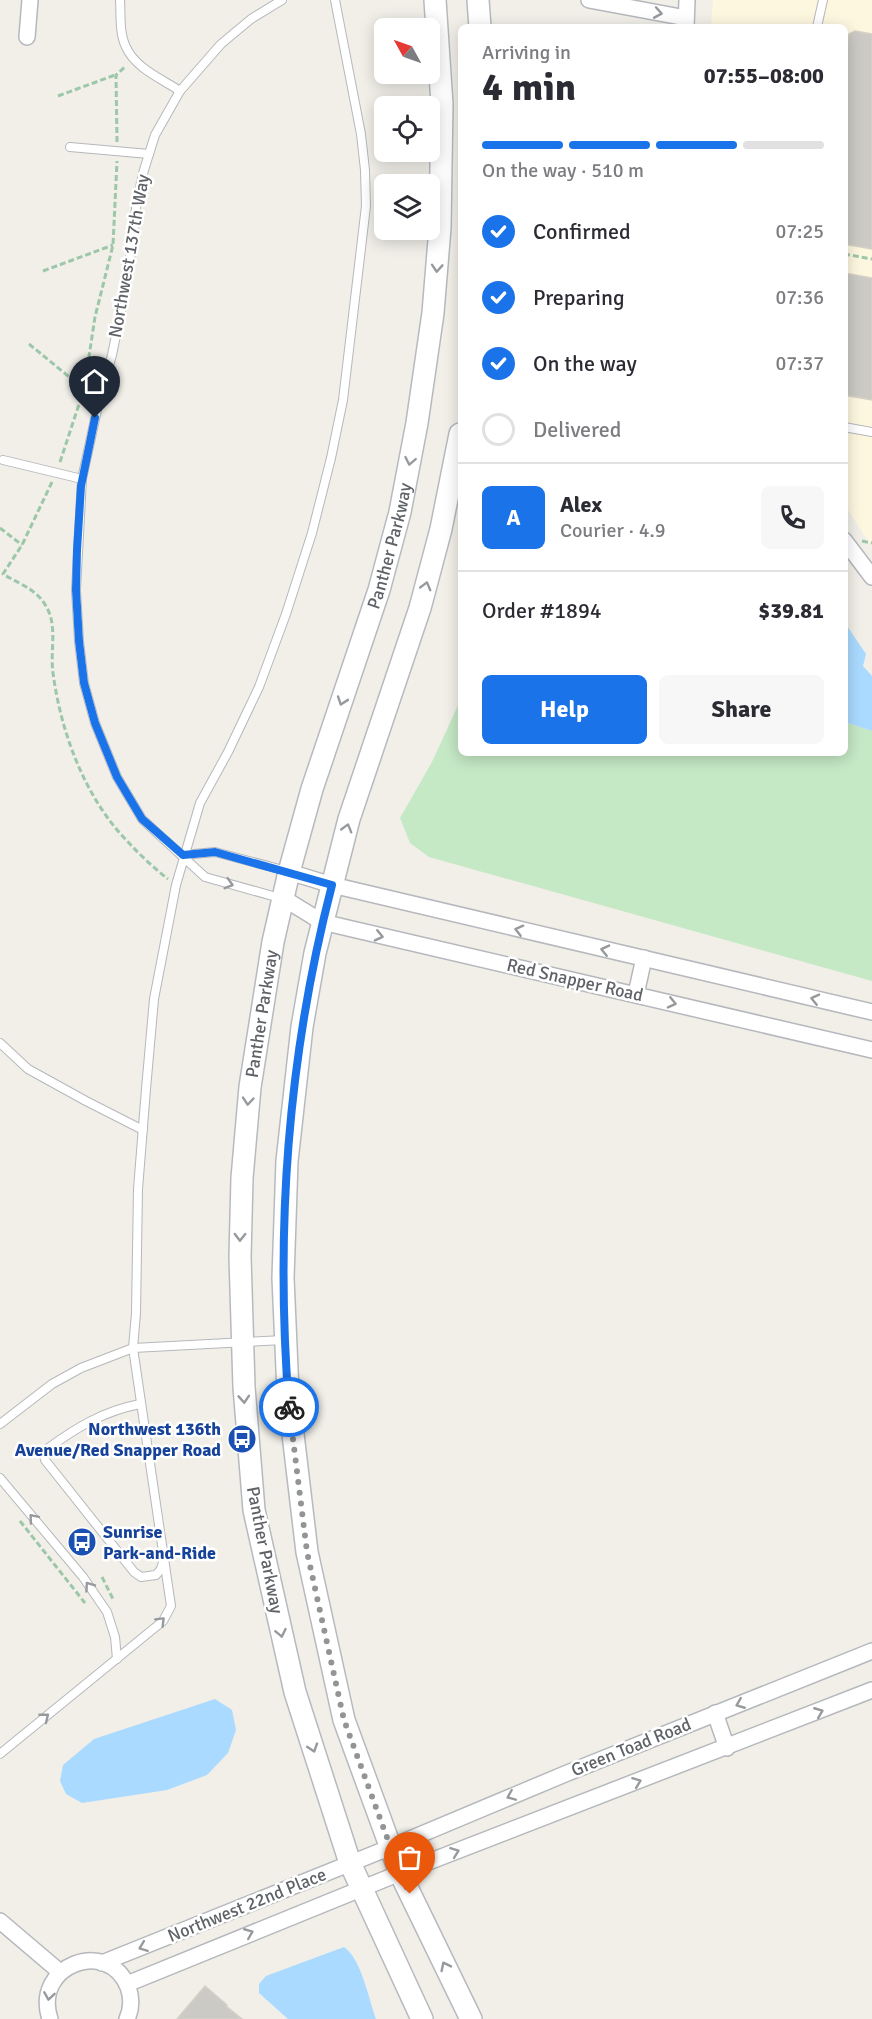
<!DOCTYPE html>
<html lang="en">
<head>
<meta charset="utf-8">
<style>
  :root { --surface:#fff; --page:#f7f7f7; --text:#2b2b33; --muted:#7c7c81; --line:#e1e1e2; --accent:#1a73e8 }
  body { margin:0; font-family:Signika,sans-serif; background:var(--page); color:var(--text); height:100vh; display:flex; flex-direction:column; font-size:22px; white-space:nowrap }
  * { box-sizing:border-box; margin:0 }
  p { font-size:20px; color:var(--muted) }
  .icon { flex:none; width:33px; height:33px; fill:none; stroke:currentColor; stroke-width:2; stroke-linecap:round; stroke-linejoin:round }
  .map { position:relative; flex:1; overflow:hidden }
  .side { position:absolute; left:458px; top:24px; width:390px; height:732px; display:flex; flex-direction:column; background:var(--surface); border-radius:9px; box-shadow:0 3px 15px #0003 }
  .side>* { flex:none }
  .needle { width:39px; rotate:310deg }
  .buttons { position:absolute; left:374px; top:18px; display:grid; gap:12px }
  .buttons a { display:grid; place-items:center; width:66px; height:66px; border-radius:9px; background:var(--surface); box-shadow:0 3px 15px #0003; font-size:30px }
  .pin { position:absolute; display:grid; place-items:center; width:51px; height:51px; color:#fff; margin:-62px -26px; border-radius:50% 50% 50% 0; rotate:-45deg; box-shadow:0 0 6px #0007 }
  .pin .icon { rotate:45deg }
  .courier { position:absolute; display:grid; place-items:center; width:60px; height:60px; margin:-30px; border:4px solid #1a73e8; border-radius:50%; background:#fff; color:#222; box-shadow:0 2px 8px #0007 }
  .headline em { font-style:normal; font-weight:700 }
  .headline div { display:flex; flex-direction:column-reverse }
  .headline { display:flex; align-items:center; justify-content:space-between; height:102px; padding:0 24px }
  h1 { font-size:39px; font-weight:700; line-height:45px }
  .bar { display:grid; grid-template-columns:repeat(4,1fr); gap:9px 6px; align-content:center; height:72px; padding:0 24px }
  .bar i { height:8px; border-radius:4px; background:var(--line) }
  .bar .selected { background:var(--accent) }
  .bar p { grid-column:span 4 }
  .line { display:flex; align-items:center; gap:15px; padding:0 24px; border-top:2px solid var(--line) }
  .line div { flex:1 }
  .round { display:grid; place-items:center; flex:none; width:63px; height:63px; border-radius:9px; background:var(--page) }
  ol { padding:0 24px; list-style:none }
  li { display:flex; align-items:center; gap:18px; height:66px }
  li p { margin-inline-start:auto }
  li .icon { padding:6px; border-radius:50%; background:var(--accent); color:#fff; stroke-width:4 }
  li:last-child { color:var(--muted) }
  li i { width:33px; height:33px; border:3px solid var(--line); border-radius:50% }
  .primary-button { display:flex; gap:12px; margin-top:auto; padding:12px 24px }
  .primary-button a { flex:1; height:69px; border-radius:9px; background:var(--accent); color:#fff; font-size:24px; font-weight:700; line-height:69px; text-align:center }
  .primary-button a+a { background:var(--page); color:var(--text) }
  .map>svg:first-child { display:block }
  .commercial { fill:#fef7e0 }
  .green { fill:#c5e8c5 }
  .water { fill:#aadaff }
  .building { fill:#cccac5; stroke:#d6d1c6; stroke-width:1.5 }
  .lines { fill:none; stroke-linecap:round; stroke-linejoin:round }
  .lane-casing { stroke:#b5b8bc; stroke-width:10 }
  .street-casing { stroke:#b5b8bc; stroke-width:18 }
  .secondary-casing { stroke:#b6babf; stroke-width:24 }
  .path { stroke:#9cc7a9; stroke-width:3; stroke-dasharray:6 3; stroke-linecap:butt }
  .lane { stroke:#fff; stroke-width:8 }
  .street { stroke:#fff; stroke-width:15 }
  .secondary { stroke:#fff; stroke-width:21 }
  .oneway { stroke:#979a9d }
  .done { stroke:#929495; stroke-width:6; stroke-dasharray:0 10.8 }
  .route { stroke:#1a73e8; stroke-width:8 }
  .labels { text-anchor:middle; stroke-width:5; stroke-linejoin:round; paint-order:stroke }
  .street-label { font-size:18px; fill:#5f6368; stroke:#fff }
  .transit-label { font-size:18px; font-weight:bold; fill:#164399; stroke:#fff; text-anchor:end }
</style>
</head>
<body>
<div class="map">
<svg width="872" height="2019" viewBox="0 0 872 2019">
  <rect width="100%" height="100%" fill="#f1efe8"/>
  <path class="commercial" d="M 713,0 L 872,0 L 872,547 L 845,505 L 844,27 L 711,27 Z"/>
  <path class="green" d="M 460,701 L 460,753 L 844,753 L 845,722 L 872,731 L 872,981 L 429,857 L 410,843 L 400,818 L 432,762 Z"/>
  <g class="water">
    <path d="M 845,623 L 866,654 L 863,666 L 872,676 L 872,731 L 845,722 Z"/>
    <path d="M 215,1699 L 232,1710 L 236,1730 L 228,1753 L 207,1775 L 167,1790 L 82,1803 L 66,1794 L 60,1781 L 63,1765 L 94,1739 Z"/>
    <path d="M 344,1947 C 361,1958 369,2000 376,2019 L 288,2019 L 259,1993 L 259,1984 L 266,1976 Z"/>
  </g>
  <g class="building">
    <path d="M 855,31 L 872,34 L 872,249 L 844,244 L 844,60 L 849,34 Z"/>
    <path d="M 844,273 L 872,278 L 872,400 L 844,395 Z"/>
    <path d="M 205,1986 L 227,2005 L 226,2006 L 242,2019 L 177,2019 Z"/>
  </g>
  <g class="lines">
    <g class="lane-casing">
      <g id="lane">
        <path d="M 120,0 C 121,15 119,33 126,47 C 135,68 162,79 180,91"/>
        <path d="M 817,27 L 823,0"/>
        <path d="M 70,147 L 149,154"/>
        <path d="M 844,427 L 872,432"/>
        <path d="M 3,460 L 82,479"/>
        <path d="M 183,855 L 215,852 L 287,871"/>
        <path d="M 280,898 L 205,877 L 142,819 L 117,777 L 95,723 L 84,683 L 79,641 L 76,590 L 82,479 L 99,401 L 112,355 L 128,277 L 137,200 L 144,170 L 155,135 L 180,91 L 221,44 L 251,19 L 282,0"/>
        <path d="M 0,1043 L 28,1069 L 86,1101 L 143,1130"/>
        <path d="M 140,1404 C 104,1411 77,1427 47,1449 L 44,1455 L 45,1460 L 134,1572 L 141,1577 L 156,1575 L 161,1569 L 163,1562"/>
        <path d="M 0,1424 L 52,1384 L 81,1368 L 133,1348 L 284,1340"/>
        <path d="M 0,1478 L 83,1577 L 107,1612 L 115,1637 L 117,1659"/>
        <path d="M 0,1754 L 163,1621 L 171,1606 L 133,1348 L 136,1313 L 138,1189 L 146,1089 L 154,999 L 176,885 L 200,803 L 228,752 L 259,687 L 286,614 L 312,533 L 331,458 L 343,400 L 366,206 L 365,170 L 361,134 L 335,0"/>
      </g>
    </g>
    <g class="street-casing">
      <g id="street">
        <path d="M 589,0 L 686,18"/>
        <path d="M 686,27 L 687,0"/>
        <path d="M 27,37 L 30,0"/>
        <path d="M 844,540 L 872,577"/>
        <path d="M 289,872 L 332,885 L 872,1012"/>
        <path d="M 283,898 L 322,922 L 872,1050"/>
        <path d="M 636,994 L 644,958"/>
        <path d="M 715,1713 L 727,1748"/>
        <path d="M 0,1921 L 60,1972"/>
        <path d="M 102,1963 L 391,1847 L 565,1774 L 872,1651"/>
        <path d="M 127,1984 L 400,1873 L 872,1690"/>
        <path d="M 50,2019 C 32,1965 108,1937 128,1987 C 132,1998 132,2008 127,2019"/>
      </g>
    </g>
    <g class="secondary-casing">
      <g id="secondary">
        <path d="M 478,0 L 480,27"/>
        <path d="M 460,434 L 441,529 L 420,608 L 349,819 L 315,953 L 302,1027 L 287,1161 L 283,1278 L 288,1392 L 307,1552 L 344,1720 L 400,1873 L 471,2019"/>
        <path id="s1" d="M 422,2019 L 350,1863 L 295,1692 L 254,1510 L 244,1387 L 240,1257 L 242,1178 L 250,1087 L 273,942 L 289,872 L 312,789 L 379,590 L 400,512 L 417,423 L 433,313 L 440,228 L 442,104 L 435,0"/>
      </g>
    </g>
    <g class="path">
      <path d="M 58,96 L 115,75"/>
      <path d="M 117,142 L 116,75 L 126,66"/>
      <path d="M 844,254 L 872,259"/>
      <path d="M 43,271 L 113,245"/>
      <path d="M 29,344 L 84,389"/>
      <path d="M 60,462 L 84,389 L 95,317 L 113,245 L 117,161"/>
      <path d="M 52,482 L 22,545 L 3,574 C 21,585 39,590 48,610 C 57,628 50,653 53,673 C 61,733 85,798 128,842 C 140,855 154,868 168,879"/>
      <path d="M 0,528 L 22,545"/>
      <path d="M 862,541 L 872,543"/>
      <path d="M 20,1521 L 85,1603"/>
      <path d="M 102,1577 L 113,1599"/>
    </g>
    <use href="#lane" class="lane"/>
    <use href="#street" class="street"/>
    <use href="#secondary" class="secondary"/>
  </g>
  <defs><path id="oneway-chevron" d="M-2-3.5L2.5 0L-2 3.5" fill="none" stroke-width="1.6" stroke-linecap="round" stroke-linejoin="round" transform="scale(1.5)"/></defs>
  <g class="oneway">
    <use href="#oneway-chevron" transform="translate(658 13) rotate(10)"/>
    <use href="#oneway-chevron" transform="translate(437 268) rotate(94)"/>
    <use href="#oneway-chevron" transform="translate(410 461) rotate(101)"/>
    <use href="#oneway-chevron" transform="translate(426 586) rotate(-75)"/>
    <use href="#oneway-chevron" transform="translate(342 701) rotate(109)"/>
    <use href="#oneway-chevron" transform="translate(347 828) rotate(-74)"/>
    <use href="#oneway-chevron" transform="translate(229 884) rotate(16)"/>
    <use href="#oneway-chevron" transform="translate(519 930) rotate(-166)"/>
    <use href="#oneway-chevron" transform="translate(379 936) rotate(13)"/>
    <use href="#oneway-chevron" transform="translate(605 950) rotate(-167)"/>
    <use href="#oneway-chevron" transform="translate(815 999) rotate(-167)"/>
    <use href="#oneway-chevron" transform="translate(672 1003) rotate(13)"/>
    <use href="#oneway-chevron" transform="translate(248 1101) rotate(95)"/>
    <use href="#oneway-chevron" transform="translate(240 1237) rotate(91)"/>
    <use href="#oneway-chevron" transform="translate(244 1399) rotate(86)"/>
    <use href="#oneway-chevron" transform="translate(33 1518) rotate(-130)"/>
    <use href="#oneway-chevron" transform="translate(89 1586) rotate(-125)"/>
    <use href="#oneway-chevron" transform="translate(161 1621) rotate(-45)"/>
    <use href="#oneway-chevron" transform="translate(281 1633) rotate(78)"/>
    <use href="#oneway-chevron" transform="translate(740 1704) rotate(158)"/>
    <use href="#oneway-chevron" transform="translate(819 1712) rotate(-22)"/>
    <use href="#oneway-chevron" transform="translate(45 1717) rotate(-39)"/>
    <use href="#oneway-chevron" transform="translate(313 1748) rotate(72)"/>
    <use href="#oneway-chevron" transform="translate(637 1782) rotate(-21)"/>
    <use href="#oneway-chevron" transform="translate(511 1796) rotate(157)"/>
    <use href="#oneway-chevron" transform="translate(455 1852) rotate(-21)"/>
    <use href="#oneway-chevron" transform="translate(249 1933) rotate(-22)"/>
    <use href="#oneway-chevron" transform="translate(143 1947) rotate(159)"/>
    <use href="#oneway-chevron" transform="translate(445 1966) rotate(-116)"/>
    <use href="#oneway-chevron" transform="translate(49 1996) rotate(99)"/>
  </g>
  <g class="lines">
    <path class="done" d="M 289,1407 L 307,1552 L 344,1720 L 400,1873 L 410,1894"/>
    <path class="route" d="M 95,418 L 81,486 L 77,550 L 76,590 L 79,641 L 84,683 L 95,723 L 117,777 L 142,819 L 183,855 L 215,852 L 332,885 C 288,1055 275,1232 289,1407"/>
  </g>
  <defs>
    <g id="bus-disc" transform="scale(1.5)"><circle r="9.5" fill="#1a4fb4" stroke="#fff"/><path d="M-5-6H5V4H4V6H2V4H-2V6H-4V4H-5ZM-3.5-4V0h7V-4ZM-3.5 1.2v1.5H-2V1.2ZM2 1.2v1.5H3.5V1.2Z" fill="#fff"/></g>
  </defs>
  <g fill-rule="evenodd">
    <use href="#bus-disc" x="242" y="1439"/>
    <use href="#bus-disc" x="82" y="1542"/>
  </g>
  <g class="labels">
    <g class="street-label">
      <text transform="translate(129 256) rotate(-80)" y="6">Northwest 137th Way</text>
      <text dy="6" stroke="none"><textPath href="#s1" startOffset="1522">Panther Parkway</textPath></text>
      <text transform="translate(575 980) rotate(13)" y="6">Red Snapper Road</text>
      <text dy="6" stroke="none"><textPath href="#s1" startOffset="1036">Panther Parkway</textPath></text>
      <text transform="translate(265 1550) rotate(79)" y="6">Panther Parkway</text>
      <text transform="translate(631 1747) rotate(-22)" y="6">Green Toad Road</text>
      <text transform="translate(247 1905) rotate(-22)" y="6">Northwest 22nd Place</text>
    </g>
    <g class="transit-label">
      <text x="221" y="1435">Northwest 136th<tspan x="221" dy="21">Avenue/Red Snapper Road</tspan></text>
      <text x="103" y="1538" text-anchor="start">Sunrise<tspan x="103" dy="21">Park-and-Ride</tspan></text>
    </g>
  </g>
</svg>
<div class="buttons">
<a><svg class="needle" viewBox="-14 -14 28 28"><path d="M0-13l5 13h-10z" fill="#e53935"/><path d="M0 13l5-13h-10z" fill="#7c7c81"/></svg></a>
<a><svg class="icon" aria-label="locate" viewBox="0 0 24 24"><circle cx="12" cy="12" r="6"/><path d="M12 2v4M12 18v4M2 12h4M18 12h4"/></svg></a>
<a><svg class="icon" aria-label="layers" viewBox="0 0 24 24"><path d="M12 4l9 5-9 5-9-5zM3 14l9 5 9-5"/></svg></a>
</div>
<div class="pin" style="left:410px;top:1894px;background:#ea580c"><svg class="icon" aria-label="bag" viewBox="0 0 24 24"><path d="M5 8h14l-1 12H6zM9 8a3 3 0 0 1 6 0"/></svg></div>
<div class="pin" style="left:95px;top:418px;background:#1f2937"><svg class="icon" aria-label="home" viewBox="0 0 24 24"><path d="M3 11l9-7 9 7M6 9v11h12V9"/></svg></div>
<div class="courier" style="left:289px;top:1407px"><svg class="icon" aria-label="bike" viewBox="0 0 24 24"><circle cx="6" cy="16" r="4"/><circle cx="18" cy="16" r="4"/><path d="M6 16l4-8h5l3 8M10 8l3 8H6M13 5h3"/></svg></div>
<section class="side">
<div class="headline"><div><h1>4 min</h1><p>Arriving in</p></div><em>07:55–08:00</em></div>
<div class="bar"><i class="selected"></i><i class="selected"></i><i class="selected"></i><i></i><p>On the way · 510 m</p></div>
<ol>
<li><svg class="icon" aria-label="check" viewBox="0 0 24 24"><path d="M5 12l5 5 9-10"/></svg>Confirmed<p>07:25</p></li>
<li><svg class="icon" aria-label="check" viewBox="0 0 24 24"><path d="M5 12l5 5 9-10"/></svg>Preparing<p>07:36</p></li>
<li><svg class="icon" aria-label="check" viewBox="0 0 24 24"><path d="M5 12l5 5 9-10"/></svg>On the way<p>07:37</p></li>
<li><i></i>Delivered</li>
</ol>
<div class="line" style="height:108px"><b class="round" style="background:var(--accent);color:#fff">A</b><div><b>Alex</b><p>Courier · 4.9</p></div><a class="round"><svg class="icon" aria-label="phone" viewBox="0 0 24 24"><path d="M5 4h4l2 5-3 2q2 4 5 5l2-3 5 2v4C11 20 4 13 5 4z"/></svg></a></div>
<div class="line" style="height:78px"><div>Order #1894</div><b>$39.81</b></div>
<div class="primary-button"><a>Help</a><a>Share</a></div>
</section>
</div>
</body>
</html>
